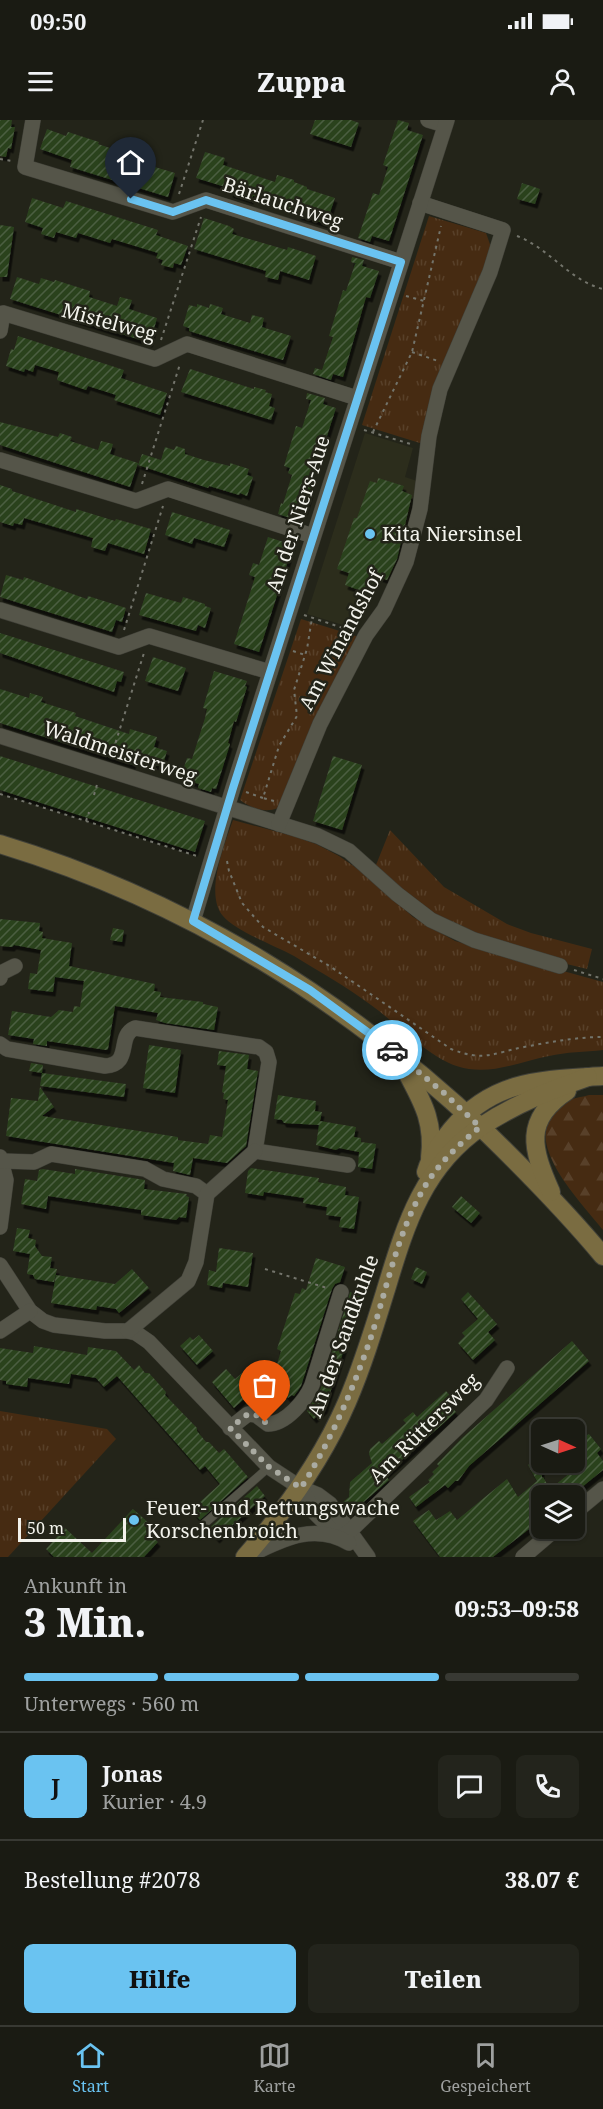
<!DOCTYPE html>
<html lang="de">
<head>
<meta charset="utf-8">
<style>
  :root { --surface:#1a1b13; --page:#23241c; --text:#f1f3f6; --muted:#9fa1a0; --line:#383933; --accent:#6ac3f1 }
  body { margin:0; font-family:"Noto Serif",serif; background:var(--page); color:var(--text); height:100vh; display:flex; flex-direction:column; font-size:22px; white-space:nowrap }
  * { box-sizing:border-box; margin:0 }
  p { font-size:20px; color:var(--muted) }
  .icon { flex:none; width:33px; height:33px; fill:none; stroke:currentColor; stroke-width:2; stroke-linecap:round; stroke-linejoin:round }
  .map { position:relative; height:1437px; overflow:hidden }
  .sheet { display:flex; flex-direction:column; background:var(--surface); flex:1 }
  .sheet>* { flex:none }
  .needle { width:39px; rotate:93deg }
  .tools { position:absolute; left:531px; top:1299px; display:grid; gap:12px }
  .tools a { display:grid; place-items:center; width:54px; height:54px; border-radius:9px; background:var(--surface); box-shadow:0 2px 4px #0004,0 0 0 2px var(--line); font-size:30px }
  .scale { position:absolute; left:18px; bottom:15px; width:108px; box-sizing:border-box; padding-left:6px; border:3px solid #f3f3ec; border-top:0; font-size:16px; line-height:21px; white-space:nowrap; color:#f3f3ec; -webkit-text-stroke:4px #232419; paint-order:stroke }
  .pin { position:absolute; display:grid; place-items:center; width:51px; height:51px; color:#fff; margin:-62px -26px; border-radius:50% 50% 50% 0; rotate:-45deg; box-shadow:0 0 6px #0007 }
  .pin .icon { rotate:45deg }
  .courier { position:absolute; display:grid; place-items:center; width:60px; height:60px; margin:-30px; border:4px solid #6ac3f1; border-radius:50%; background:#fff; color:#222; box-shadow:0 2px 8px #0007 }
  .head em { font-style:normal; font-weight:800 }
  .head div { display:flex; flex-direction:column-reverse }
  .head { display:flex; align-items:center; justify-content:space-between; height:102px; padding:0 24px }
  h1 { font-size:39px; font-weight:800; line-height:45px }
  .bar { display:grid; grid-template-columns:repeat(4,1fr); gap:9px 6px; align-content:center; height:72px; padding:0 24px }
  .bar i { height:8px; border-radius:4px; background:var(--line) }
  .bar .active { background:var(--accent) }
  .bar p { grid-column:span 4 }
  .line { display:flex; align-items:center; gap:15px; padding:0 24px; border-top:2px solid var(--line) }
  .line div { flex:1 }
  .round { display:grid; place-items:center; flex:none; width:63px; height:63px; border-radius:9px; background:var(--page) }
  .action { display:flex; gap:12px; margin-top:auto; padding:12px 24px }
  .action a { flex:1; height:69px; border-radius:9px; background:var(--accent); color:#111; font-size:24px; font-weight:800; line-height:69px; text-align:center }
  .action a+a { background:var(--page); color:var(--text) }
  .status { display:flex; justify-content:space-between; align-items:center; height:42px; padding:0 30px; background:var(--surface); direction:ltr }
  .status svg { height:16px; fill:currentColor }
  header { display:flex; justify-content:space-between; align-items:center; height:78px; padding:0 24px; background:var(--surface); font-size:27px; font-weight:800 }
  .menu { display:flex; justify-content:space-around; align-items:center; height:84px; border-top:2px solid var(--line); background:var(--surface); font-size:16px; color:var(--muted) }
  .menu a { display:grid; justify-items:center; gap:3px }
  .menu .active { color:var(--accent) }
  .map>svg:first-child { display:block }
  .built { fill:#2c2d1c }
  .grass { fill:url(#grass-tufts) }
  .forest { fill:url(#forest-firs) }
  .building { fill:url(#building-hatch); filter:url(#shadow) }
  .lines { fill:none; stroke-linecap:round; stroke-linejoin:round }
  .lane-casing { stroke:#404038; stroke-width:9 }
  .street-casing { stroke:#404038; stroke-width:16 }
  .secondary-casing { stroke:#404038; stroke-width:20 }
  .path { stroke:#73746b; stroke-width:2; stroke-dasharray:3 4.5; stroke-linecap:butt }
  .lane { stroke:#555549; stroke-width:8 }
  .street { stroke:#555549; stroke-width:15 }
  .secondary { stroke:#7a6c41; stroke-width:18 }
  .done { stroke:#aaaba2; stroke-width:6; stroke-dasharray:0 10.8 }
  .route { stroke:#6ac3f1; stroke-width:8 }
  .poi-dot { fill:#6ac3f1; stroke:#232419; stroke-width:2 }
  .labels { text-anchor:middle; stroke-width:5; stroke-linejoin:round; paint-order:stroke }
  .street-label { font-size:20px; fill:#f3f3ec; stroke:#232419 }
  .poi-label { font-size:20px; fill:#f3f3ec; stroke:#232419; text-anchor:start }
</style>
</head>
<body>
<div class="status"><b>09:50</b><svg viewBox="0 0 49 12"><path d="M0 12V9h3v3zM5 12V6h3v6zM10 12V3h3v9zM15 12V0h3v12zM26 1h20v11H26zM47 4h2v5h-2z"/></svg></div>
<header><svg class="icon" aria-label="menu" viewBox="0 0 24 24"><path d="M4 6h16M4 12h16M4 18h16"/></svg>Zuppa<svg class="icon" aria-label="person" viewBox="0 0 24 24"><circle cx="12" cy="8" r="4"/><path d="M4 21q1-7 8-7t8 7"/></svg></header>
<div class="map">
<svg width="603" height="1437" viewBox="0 0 603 1437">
  <defs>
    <pattern id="grass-tufts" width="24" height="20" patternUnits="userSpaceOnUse" patternTransform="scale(1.5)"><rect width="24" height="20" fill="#462b12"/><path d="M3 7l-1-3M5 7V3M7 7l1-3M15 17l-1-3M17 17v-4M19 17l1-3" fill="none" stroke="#584029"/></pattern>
    <pattern id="forest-firs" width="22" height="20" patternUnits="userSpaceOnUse" patternTransform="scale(1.5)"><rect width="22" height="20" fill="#462b12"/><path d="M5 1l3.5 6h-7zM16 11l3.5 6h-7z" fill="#584029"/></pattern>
    <pattern id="building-hatch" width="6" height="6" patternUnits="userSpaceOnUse" patternTransform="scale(1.5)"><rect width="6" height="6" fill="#2c421f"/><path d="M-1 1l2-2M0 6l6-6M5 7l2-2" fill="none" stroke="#4b5e40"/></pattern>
    <filter id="shadow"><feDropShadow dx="2.5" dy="4.5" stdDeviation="0" flood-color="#0009"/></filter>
  </defs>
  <rect width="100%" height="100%" fill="#232419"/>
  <path class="built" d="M 365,313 L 413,328 L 405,357 L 417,361 L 405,423 L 389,462 L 376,458 L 371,475 L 367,474 L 348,503 L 343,505 L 307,494 Z"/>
  <g class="grass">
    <path d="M 429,96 L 486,113 L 492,130 L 423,324 L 362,305 Z"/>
    <path d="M 301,499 L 359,517 L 278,688 C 265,693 252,689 240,680 Z"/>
    <path d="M 233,700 L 293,716 L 316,724 L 339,736 L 365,754 L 413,797 L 455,821 L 603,862 L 603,930 C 585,932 566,932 549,936 C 522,941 497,953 469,949 C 435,945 399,905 371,885 C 347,867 320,852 294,836 C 276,826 235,811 223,796 C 204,774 225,723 233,700 Z"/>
    <path d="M 390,710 L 444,767 L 507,804 L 531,813 L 592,829 L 587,849 L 526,834 L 442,803 L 374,750 Z"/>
    <path d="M 0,1291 L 107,1309 L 116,1319 L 8,1437 L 0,1437 Z"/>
  </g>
  <path class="forest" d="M 589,975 L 603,975 L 603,1110 C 579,1079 512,1014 566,982 C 572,978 582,977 589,975 Z"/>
  <g class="building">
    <path d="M 0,0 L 12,0 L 11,7 L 15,7 L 11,29 L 8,28 L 6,37 L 0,36 Z"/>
    <path d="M 315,0 L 351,0 L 359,3 L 351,27 L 310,14 Z"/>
    <path d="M 398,0 L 409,3 L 407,10 L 423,15 L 389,121 L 372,116 L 370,122 L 358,118 L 373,73 L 379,75 L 388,47 L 383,45 Z"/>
    <path d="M 47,9 L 66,16 L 68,12 L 99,22 L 98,24 L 149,41 L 148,45 L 175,53 L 168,77 L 70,47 L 72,40 L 40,29 Z"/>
    <path d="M 205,32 L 225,38 L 223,45 L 275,62 L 277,55 L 294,60 L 294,62 L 307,67 L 307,69 L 335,78 L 326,104 L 298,95 L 299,93 L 285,88 L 286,86 L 259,77 L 253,76 L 251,80 L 230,73 L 232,69 L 196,58 Z"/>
    <path d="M 522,63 L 540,69 L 535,84 L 517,79 Z"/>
    <path d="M 32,78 L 63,88 L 66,81 L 158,110 L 156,115 L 188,126 L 181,145 L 174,143 L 173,148 L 161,145 L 163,140 L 156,138 L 158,133 L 112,119 L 110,123 L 78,113 L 76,118 L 56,112 L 54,118 L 41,114 L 43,108 L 25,102 Z"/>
    <path d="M 204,98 L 229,106 L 234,109 L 232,114 L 287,130 L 288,127 L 316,136 L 309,160 L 280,151 L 278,160 L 265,157 L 266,151 L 194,129 Z"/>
    <path d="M 0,105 L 14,107 L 7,157 L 0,157 Z"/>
    <path d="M 352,137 L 364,140 L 362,146 L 379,151 L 370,178 L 366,177 L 343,257 L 333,254 L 331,260 L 313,254 L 315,248 L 322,250 L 333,217 L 329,216 L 343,170 L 346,171 L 355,144 L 357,144 L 351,142 Z"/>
    <path d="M 17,157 L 39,164 L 41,158 L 54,162 L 55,160 L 90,171 L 89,177 L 117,186 L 120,177 L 132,180 L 129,189 L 157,198 L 150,223 L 10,179 Z"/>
    <path d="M 197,184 L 209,188 L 210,184 L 223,188 L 221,194 L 250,203 L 252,195 L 264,198 L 262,207 L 291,216 L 283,240 L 189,211 L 189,208 L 183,206 L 189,185 L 197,187 Z"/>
    <path d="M 18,216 L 124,250 L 121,258 L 167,273 L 160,295 L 114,280 L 116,275 L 88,266 L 86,270 L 57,260 L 59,252 L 35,245 L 33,252 L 25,249 L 24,252 L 6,246 L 11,229 L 14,230 Z"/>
    <path d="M 190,249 L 254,269 L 254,267 L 266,270 L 265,272 L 272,274 L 269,286 L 275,288 L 271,300 L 181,272 Z"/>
    <path d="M 307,273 L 325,278 L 323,284 L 336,288 L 327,316 L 323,315 L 306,366 L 312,368 L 305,391 L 300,389 L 296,400 L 278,394 L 281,383 L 283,384 L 292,355 L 288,353 L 290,348 L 284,346 L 296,306 L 302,308 L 311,280 L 306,279 Z"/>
    <path d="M 0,302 L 58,317 L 60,313 L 72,317 L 70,321 L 98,330 L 101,321 L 113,324 L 110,334 L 138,343 L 130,367 L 0,325 Z"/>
    <path d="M 176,326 L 185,329 L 185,334 L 204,340 L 230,346 L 230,343 L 249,349 L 247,355 L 253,357 L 247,376 L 240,373 L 239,375 L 209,366 L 208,368 L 138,345 L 142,334 L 161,340 L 165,327 L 174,330 Z"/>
    <path d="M 378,358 L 404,366 L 402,371 L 412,375 L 397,439 L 387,460 L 376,456 L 370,474 L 345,465 L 349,453 L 337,449 L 354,398 L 357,398 L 370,361 L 377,363 Z"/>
    <path d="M 0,365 L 12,369 L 12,371 L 76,392 L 76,389 L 115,401 L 116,399 L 151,409 L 144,434 L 108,423 L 105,431 L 91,427 L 93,418 L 24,398 L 22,405 L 14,403 L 13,406 L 0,402 Z"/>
    <path d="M 172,392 L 230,410 L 224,427 L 194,418 L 192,424 L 165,415 Z"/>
    <path d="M 268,417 L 293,425 L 259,532 L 234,524 L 255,457 L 249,455 L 253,443 L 259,445 Z"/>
    <path d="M 6,455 L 23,460 L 24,457 L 87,479 L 88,476 L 126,488 L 122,502 L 116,500 L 112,512 L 0,477 Z"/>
    <path d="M 146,473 L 181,483 L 183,477 L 205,484 L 205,486 L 211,488 L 205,508 L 198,505 L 196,511 L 139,495 Z"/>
    <path d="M 0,513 L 124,552 L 121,562 L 117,561 L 114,572 L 0,533 Z"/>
    <path d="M 153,537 L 186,548 L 178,571 L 145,561 Z"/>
    <path d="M 214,551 L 247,561 L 245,566 L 247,567 L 236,602 L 234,601 L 228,623 L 230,624 L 216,669 L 212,668 L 211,672 L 198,668 L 199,664 L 185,660 L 186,657 L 181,656 L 187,638 L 192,639 L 205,598 L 207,589 L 203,588 Z"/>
    <path d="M 0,569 L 29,578 L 30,573 L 43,577 L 41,582 L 76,593 L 75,596 L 129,614 L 130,609 L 157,617 L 154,627 L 167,631 L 162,647 L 134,639 L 133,645 L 0,603 Z"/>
    <path d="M 0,636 L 205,701 L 195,732 L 0,670 Z"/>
    <path d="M 333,636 L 362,645 L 342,710 L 313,701 Z"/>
    <path d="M 0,799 L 40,803 L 39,811 L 43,812 L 42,818 L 72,823 L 69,846 L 155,864 L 154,871 L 161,872 L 160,877 L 203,882 L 203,884 L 218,887 L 214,910 L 165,903 L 156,900 L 158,893 L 115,886 L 108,929 L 106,930 L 47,921 L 47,926 L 33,924 L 34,919 L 8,915 L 12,891 L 51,897 L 59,890 L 73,892 L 74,886 L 80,887 L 84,861 L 55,857 L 53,872 L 28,869 L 30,853 L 37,854 L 41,830 L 14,825 L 12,827 L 0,826 Z"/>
    <path d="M 113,808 L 124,810 L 122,822 L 110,820 Z"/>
    <path d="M 149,925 L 181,930 L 175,973 L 143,968 Z"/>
    <path d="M 219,931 L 249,935 L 247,949 L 258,951 L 246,1026 L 227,1043 L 193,1038 L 190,1055 L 173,1051 L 174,1043 L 6,1016 L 11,978 L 38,981 L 40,967 L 54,987 L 42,996 L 178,1017 L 178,1020 L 208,1024 L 210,1015 L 222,1017 L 228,980 L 223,979 L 224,973 L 222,972 L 226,946 L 217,945 Z"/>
    <path d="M 31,943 L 43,945 L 42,953 L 126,964 L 124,977 L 40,966 L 42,953 L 29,951 Z"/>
    <path d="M 278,975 L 316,981 L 315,991 L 322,992 L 320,1001 L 356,1007 L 354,1017 L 361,1018 L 361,1022 L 376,1024 L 372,1049 L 358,1047 L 359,1032 L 339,1028 L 336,1030 L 316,1025 L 319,1005 L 284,1003 L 282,1000 L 274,999 Z"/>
    <path d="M 251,1048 L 319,1058 L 318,1062 L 346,1067 L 345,1075 L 359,1077 L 354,1109 L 339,1107 L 341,1097 L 326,1095 L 327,1087 L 303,1083 L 304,1078 L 264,1072 L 263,1076 L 245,1073 L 248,1051 Z"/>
    <path d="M 43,1049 L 75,1054 L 75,1049 L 145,1060 L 144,1069 L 187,1074 L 186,1076 L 189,1077 L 186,1098 L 179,1097 L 176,1100 L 141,1095 L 141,1090 L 48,1076 L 46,1089 L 21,1084 L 25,1059 L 37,1061 L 39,1050 Z"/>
    <path d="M 461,1076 L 480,1093 L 471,1103 L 452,1087 Z"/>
    <path d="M 17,1108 L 30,1110 L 28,1118 L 36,1120 L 35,1126 L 42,1136 L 52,1137 L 50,1148 L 57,1149 L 54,1162 L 35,1159 L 33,1155 L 27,1154 L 30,1134 L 13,1131 Z"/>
    <path d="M 219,1128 L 253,1133 L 248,1167 L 223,1163 L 222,1168 L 207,1165 L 209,1150 L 216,1152 Z"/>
    <path d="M 316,1138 L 345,1147 L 340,1162 L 335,1164 L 332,1169 L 301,1266 L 294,1276 L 292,1275 L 288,1278 L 284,1273 L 274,1282 L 268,1274 L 281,1231 L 277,1229 L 295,1173 L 300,1174 L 302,1168 L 306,1170 Z"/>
    <path d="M 416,1147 L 427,1152 L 422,1164 L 411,1159 Z"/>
    <path d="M 132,1149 L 149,1168 L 119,1193 L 116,1189 L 97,1186 L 96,1190 L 51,1183 L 56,1155 L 115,1164 Z"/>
    <path d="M 350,1172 L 361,1176 L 325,1289 L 314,1299 L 307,1291 L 321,1268 Z"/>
    <path d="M 468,1172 L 497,1204 L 488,1212 L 495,1220 L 473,1240 L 458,1223 L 465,1216 L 462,1213 L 478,1199 L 461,1179 Z"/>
    <path d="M 199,1215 L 213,1231 L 197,1245 L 180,1226 L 190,1217 L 193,1220 Z"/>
    <path d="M 572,1221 L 589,1241 L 469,1346 L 458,1361 L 455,1361 L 448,1368 L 445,1365 L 416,1387 L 409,1377 L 430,1362 L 428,1360 L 434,1354 L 432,1352 L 439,1346 L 437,1344 L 462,1318 Z"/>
    <path d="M 34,1226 L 87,1235 L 88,1227 L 116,1231 L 134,1250 L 139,1245 L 145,1253 L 149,1253 L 166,1272 L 165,1275 L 197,1308 L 197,1311 L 206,1322 L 209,1322 L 219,1333 L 224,1329 L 248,1357 L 200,1400 L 191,1390 L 220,1364 L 205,1346 L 200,1350 L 117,1256 L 104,1267 L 96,1258 L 71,1254 L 69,1264 L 28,1258 L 27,1267 L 6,1264 L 6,1261 L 0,1260 L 0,1228 L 33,1233 Z"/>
    <path d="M 226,1249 L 235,1259 L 242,1253 L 256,1268 L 234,1288 L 212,1262 Z"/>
    <path d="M 446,1271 L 454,1280 L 449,1284 L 456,1292 L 385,1355 L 389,1360 L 351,1393 L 343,1382 L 349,1377 L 350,1362 L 372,1343 L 369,1334 L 370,1329 L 379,1321 L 382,1324 L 406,1303 L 403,1300 L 413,1292 L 417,1297 Z"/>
    <path d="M 589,1314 L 601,1329 L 597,1333 L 603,1341 L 603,1350 L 571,1376 L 542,1376 L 542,1399 L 493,1437 L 440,1437 L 413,1401 L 429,1390 L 436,1400 L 450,1391 L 457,1400 L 507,1359 L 518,1377 L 537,1361 L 528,1345 L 542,1337 L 542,1358 L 543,1357 L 550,1369 L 580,1345 L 575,1334 L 578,1331 L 574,1322 Z"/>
    <path d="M 257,1366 L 265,1376 L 217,1419 L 208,1409 Z"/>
    <path d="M 133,1389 L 151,1405 L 146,1410 L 158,1422 L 144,1437 L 54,1437 L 46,1429 L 65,1408 L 92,1433 Z"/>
  </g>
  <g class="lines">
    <g class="lane-casing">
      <path id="lane" d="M 204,1404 L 269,1347"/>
    </g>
    <g class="street-casing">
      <g id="street">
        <path d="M 33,0 L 25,47 L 173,92 L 206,80 L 401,142"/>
        <path d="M 428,0 L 445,5"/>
        <path d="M 0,211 L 3,193 L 155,239 L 187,224 L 357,278"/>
        <path d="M 0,340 L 136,381 L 168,369 L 313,416"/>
        <path d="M 0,490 L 119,527 L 149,516 L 270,552"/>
        <path d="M 0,616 L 318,716 L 349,731 L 397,774 L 431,800 L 474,820 L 560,846"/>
        <path d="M 279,704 L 320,604 L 366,515 L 384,490 L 406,442 L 420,389 L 429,316 L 440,269 L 490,152 L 503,110 L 420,83"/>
        <path d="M 193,801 L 233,668 L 447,0"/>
        <path d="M 0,858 L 1,853 L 15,846"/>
        <path d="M 0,924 L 7,929 L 105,946 C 133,944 116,916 135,908 L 259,927 L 266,932 L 269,942 L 255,1031 L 348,1045"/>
        <path d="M 0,1037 L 6,1060 L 0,1107"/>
        <path d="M 2,1041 L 34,1042 L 51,1034 L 145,1049 L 163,1059 L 196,1066 L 207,1074"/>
        <path d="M 0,1145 L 30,1191 L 43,1201 L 54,1205 L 105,1211 L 128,1211 L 136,1213 L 149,1222 L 269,1347 L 301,1368 L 318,1375 L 330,1384 L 368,1437"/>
        <path d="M 0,1211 L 30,1191"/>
        <path d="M 128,1211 L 188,1161 L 196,1142 L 207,1074 L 255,1031"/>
        <path d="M 230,1308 L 248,1294 L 256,1295 L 268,1304 C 286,1304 306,1280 312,1265 L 341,1172"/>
        <path d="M 301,1368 L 315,1393 L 339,1417"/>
        <path d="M 574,1393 L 603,1369"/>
        <path d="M 340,1418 L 350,1411 L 486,1280 L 507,1248"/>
        <path d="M 248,1436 C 281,1420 313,1402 349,1423"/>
        <path d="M 523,1437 L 557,1408"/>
      </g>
    </g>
    <g class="secondary-casing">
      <g id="secondary">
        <path d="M 0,724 C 188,781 346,880 488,1014 C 528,1053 567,1093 603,1136"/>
        <path d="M 402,943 C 419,977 435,997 430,1038"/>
        <path d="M 426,1052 C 431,1035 441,1023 452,1009 C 494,959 543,960 603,956"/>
        <path d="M 551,1072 C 532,1029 523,1000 567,971"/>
        <path d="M 245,1437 C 286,1390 322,1340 347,1282 C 363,1245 375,1205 387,1166 C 406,1103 424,1045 482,1006 C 515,984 551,970 588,957"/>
      </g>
    </g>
    <g class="path">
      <path d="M 0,39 L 12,41"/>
      <path d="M 179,74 L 203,0"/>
      <path d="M 517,116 C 549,128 570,161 603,169"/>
      <path d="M 406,176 L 424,181"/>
      <path d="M 161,220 L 201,97"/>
      <path d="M 412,232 L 438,241"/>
      <path d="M 364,310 L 414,325"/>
      <path d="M 373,312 L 412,232 L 441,106"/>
      <path d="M 142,364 L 180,244"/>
      <path d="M 304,495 L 352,511"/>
      <path d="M 347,509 L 367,478 L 376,471"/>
      <path d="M 124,510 L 163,386"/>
      <path d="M 293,531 L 305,535"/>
      <path d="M 111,637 L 144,533"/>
      <path d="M 246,672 L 263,678"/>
      <path d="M 0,674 L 197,736"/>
      <path d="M 94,675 L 98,661"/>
      <path d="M 274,681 L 263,678 L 279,626 L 297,596 L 294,570 L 307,529 L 312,498"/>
      <path d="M 86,701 L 89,692"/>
      <path d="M 227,741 L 229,751 L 242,783 L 263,807 L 331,847 L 451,929 C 484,942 493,933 524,927 C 551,922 576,917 603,917"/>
      <path d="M 574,850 L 603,859"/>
      <path d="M 265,1149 L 327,1168"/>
    </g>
    <use href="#lane" class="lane"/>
    <use href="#street" class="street"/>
    <use href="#secondary" class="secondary"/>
  </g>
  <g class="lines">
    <path class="done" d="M 265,1302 L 256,1295 L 248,1294 L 230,1308 L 269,1347 L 301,1368 C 330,1322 351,1274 369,1223 C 387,1170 397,1111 427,1063 C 441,1041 460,1024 480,1007 L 444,973 L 392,930"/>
    <path class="route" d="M 131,79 L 173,92 L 206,80 L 401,142 L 233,668 L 193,801 L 310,870 L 392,930"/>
  </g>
  <g class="poi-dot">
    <circle cx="370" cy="414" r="6"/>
    <circle cx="134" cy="1400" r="6"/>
  </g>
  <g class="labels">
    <g class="street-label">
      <text transform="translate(283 83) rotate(18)" y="7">Bärlauchweg</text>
      <text transform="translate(109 202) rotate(15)" y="7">Mistelweg</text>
      <text transform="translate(298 394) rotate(-72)" y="7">An der Niers-Aue</text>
      <text transform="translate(341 520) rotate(-62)" y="7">Am Winandshof</text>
      <text transform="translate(120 632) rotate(18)" y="7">Waldmeisterweg</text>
      <text transform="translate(343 1216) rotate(-70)" y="7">An der Sandkuhle</text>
      <text transform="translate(424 1308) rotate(-45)" y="7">Am Rüttersweg</text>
    </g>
    <g class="poi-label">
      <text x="382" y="421">Kita Niersinsel</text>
      <text x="146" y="1395">Feuer- und Rettungswache<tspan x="146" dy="23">Korschenbroich</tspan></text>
    </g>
  </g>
</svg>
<div class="tools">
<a><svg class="needle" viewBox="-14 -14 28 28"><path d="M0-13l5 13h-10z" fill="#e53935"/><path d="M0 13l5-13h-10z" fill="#9fa1a0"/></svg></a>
<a><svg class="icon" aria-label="layers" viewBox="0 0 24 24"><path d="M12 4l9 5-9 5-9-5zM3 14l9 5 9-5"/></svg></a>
</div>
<div class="scale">50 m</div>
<div class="pin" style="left:265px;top:1302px;background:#ea580c"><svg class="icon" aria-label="bag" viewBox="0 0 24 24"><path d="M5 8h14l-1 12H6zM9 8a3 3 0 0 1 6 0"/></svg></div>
<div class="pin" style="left:131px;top:79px;background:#1f2937"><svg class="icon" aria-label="home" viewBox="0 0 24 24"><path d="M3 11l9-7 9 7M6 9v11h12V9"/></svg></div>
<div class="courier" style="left:392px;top:930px"><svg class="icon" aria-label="car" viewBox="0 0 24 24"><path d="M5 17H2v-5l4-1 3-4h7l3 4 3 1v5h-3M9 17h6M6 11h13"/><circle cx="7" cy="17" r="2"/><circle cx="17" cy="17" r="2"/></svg></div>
</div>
<section class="sheet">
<div class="head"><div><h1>3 Min.</h1><p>Ankunft in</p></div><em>09:53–09:58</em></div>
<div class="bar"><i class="active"></i><i class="active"></i><i class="active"></i><i></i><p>Unterwegs · 560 m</p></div>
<div class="line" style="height:108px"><b class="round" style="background:var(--accent);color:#111">J</b><div><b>Jonas</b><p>Kurier · 4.9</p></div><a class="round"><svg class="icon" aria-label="chat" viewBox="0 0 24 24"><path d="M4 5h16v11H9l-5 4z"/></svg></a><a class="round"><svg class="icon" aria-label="phone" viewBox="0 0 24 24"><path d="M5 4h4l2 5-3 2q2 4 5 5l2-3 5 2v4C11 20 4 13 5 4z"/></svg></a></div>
<div class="line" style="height:78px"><div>Bestellung #2078</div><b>38.07 €</b></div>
<div class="action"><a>Hilfe</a><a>Teilen</a></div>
</section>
<nav class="menu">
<a class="active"><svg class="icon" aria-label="home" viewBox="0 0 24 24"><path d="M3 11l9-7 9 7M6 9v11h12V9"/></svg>Start</a>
<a><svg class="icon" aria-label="map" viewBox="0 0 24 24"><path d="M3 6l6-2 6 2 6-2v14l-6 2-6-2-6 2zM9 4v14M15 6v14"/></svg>Karte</a>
<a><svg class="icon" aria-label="saved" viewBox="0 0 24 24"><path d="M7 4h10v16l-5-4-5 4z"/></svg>Gespeichert</a>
</nav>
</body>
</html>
